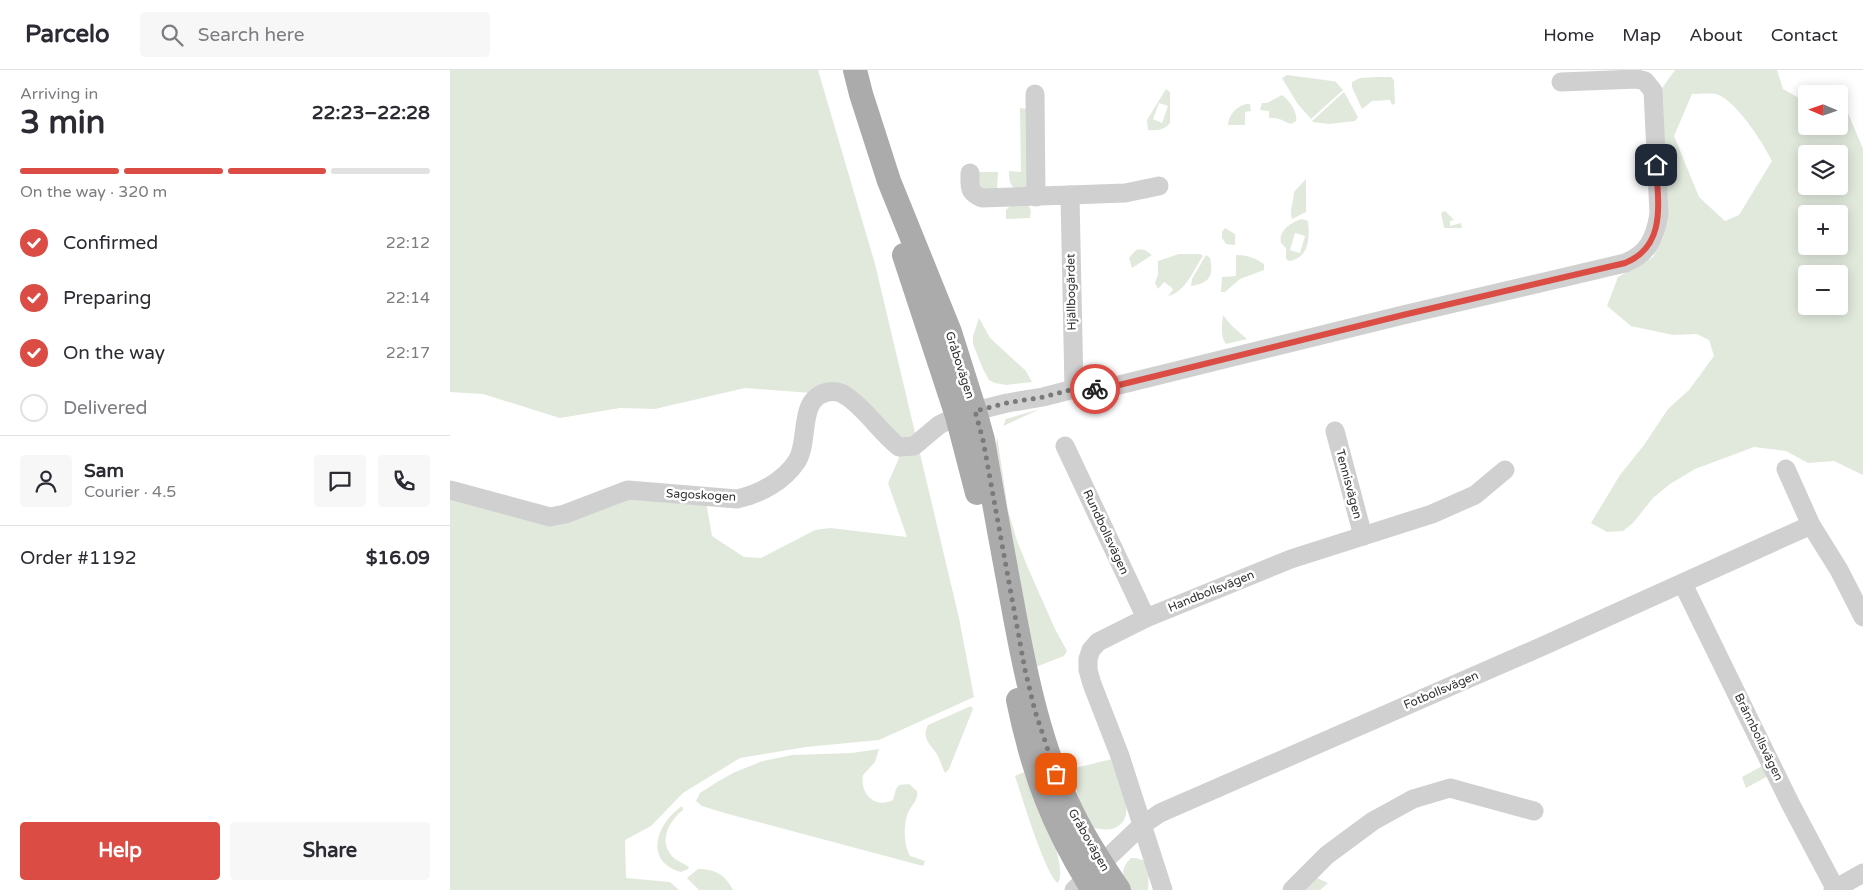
<!DOCTYPE html>
<html lang="en">
<head>
<meta charset="utf-8">
<style>
  :root { --surface:#fff; --page:#f7f7f7; --text:#2b2b33; --muted:#7c7c81; --line:#e1e1e2; --accent:#da4c44 }
  body { margin:0; font-family:"Varela Round",sans-serif; background:var(--page); color:var(--text); height:100vh; display:flex; flex-direction:column; font-size:19px; white-space:nowrap }
  * { box-sizing:border-box; margin:0 }
  p { font-size:16px; color:var(--muted) }
  .icon { flex:none; width:28px; height:28px; fill:none; stroke:currentColor; stroke-width:2; stroke-linecap:round; stroke-linejoin:round }
  .map { position:relative; flex:1; overflow:hidden }
  .drawer { display:flex; flex-direction:column; background:var(--surface); width:450px }
  .drawer>* { flex:none }
  .needle { width:32px; rotate:272deg }
  .controls { position:absolute; left:1348px; top:15px; display:grid; gap:10px }
  .controls a { display:grid; place-items:center; width:50px; height:50px; border-radius:5px; background:var(--surface); box-shadow:0 2px 12px #0003; font-size:25px }
  .pin { position:absolute; display:grid; place-items:center; width:42px; height:42px; color:#fff; margin:-21px; border-radius:10px; box-shadow:0 2px 8px #0006 }
  .courier { position:absolute; display:grid; place-items:center; width:50px; height:50px; margin:-25px; border:4px solid #da4c44; border-radius:50%; background:#fff; color:#222; box-shadow:0 1px 6px #0007 }
  .head em { font-style:normal; font-weight:700 }
  .head div { display:flex; flex-direction:column-reverse }
  .head { display:flex; align-items:center; justify-content:space-between; height:85px; padding:0 20px }
  h1 { font-size:32px; font-weight:700; line-height:38px }
  .bar { display:grid; grid-template-columns:repeat(4,1fr); gap:8px 5px; align-content:center; height:60px; padding:0 20px }
  .bar i { height:6px; border-radius:4px; background:var(--line) }
  .bar .active { background:var(--accent) }
  .bar p { grid-column:span 4 }
  .line { display:flex; align-items:center; gap:12px; padding:0 20px; border-top:1px solid var(--line) }
  .line div { flex:1 }
  .round { display:grid; place-items:center; flex:none; width:52px; height:52px; border-radius:5px; background:var(--page) }
  ol { padding:0 20px; list-style:none }
  li { display:flex; align-items:center; gap:15px; height:55px }
  li p { margin-inline-start:auto }
  li .icon { padding:5px; border-radius:50%; background:var(--accent); color:#fff; stroke-width:4 }
  li:last-child { color:var(--muted) }
  li i { width:28px; height:28px; border:2px solid var(--line); border-radius:50% }
  .action { display:flex; gap:10px; margin-top:auto; padding:10px 20px }
  .action a { flex:1; height:58px; border-radius:5px; background:var(--accent); color:#fff; font-size:20px; font-weight:700; line-height:58px; text-align:center }
  .action a+a { background:var(--page); color:var(--text) }
  header { display:flex; align-items:center; gap:30px; box-sizing:border-box; height:70px; padding:0 25px; background:var(--surface); border-bottom:1px solid var(--line) }
  header strong { font-size:24px }
  nav { display:flex; gap:28px; margin-inline-start:auto; font-size:18px }
  .search { width:350px; height:45px; background:var(--page); display:flex; align-items:center; gap:12px; box-sizing:border-box; padding:0 18px; border-radius:5px; color:var(--muted); font-size:19px }
  main { display:flex; flex:1; min-height:0 }
  .map>svg:first-child { display:block }
  .green { fill:#e1e9dd; fill-rule:evenodd }
  .lines { fill:none; stroke-linecap:round; stroke-linejoin:round }
  .minor { stroke:#d0d0d0; stroke-width:19 }
  .major { stroke:#ababab; stroke-width:24 }
  .done { stroke:#7a7a7a; stroke-width:5; stroke-dasharray:0 9 }
  .route { stroke:#da4c44; stroke-width:6 }
  .labels { text-anchor:middle; stroke-width:5; stroke-linejoin:round; paint-order:stroke }
  .street-label { font-size:12px; fill:#333; stroke:#fff }
</style>
</head>
<body>
<header>
<strong>Parcelo</strong>
<div class="search"><svg class="icon" aria-label="search" viewBox="0 0 24 24"><circle cx="10" cy="10" r="6"/><path d="M15 15l6 6"/></svg>Search here</div>
<nav><a>Home</a><a>Map</a><a>About</a><a>Contact</a></nav>
</header>
<main>
<section class="drawer">
<div class="head"><div><h1>3 min</h1><p>Arriving in</p></div><em>22:23–22:28</em></div>
<div class="bar"><i class="active"></i><i class="active"></i><i class="active"></i><i></i><p>On the way · 320 m</p></div>
<ol>
<li><svg class="icon" aria-label="check" viewBox="0 0 24 24"><path d="M5 12l5 5 9-10"/></svg>Confirmed<p>22:12</p></li>
<li><svg class="icon" aria-label="check" viewBox="0 0 24 24"><path d="M5 12l5 5 9-10"/></svg>Preparing<p>22:14</p></li>
<li><svg class="icon" aria-label="check" viewBox="0 0 24 24"><path d="M5 12l5 5 9-10"/></svg>On the way<p>22:17</p></li>
<li><i></i>Delivered</li>
</ol>
<div class="line" style="height:90px"><a class="round"><svg class="icon" aria-label="person" viewBox="0 0 24 24"><circle cx="12" cy="8" r="4"/><path d="M4 21q1-7 8-7t8 7"/></svg></a><div><b>Sam</b><p>Courier · 4.5</p></div><a class="round"><svg class="icon" aria-label="chat" viewBox="0 0 24 24"><path d="M4 5h16v11H9l-5 4z"/></svg></a><a class="round"><svg class="icon" aria-label="phone" viewBox="0 0 24 24"><path d="M5 4h4l2 5-3 2q2 4 5 5l2-3 5 2v4C11 20 4 13 5 4z"/></svg></a></div>
<div class="line" style="height:65px"><div>Order #1192</div><b>$16.09</b></div>
<div class="action"><a>Help</a><a>Share</a></div>
</section>
<div class="map">
<svg width="1413" height="820" viewBox="0 0 1413 820">
  <rect width="100%" height="100%" fill="#fff"/>
  <g class="green">
    <path d="M 0,0 L 368,0 L 425,194 L 509,548 L 524,627 L 429,670 L 356,677 L 290,688 L 233,723 L 201,756 L 175,770 L 176,808 L 220,812 L 229,820 L 0,820 L 0,424 L 96,451 L 175,424 L 256,432 L 262,466 L 294,487 L 311,488 L 365,460 L 380,458 L 457,467 L 438,413 L 449,388 L 446,366 L 387,325 L 295,318 L 205,339 L 170,338 L 110,348 L 33,324 L 0,322 Z"/>
    <path d="M 1225,0 L 1327,0 L 1333,19 L 1356,32 L 1356,56 L 1389,56 L 1389,41 L 1398,43 L 1413,79 L 1413,405 L 1384,391 L 1358,393 L 1336,381 L 1304,377 L 1245,399 L 1220,414 L 1203,428 L 1183,453 L 1173,461 L 1157,462 L 1141,453 L 1170,405 L 1194,375 L 1218,339 L 1239,320 L 1264,286 L 1259,270 L 1247,264 L 1223,265 L 1181,256 L 1157,236 L 1168,207 L 1203,187 L 1213,168 L 1216,149 L 1208,24 ZM 1242,24 C 1249,24 1259,23 1266,24 C 1286,30 1313,73 1322,91 L 1289,145 L 1275,151 L 1249,127 L 1224,66 ZM 1356,84 L 1389,84 L 1389,116 L 1356,116 ZM 1356,144 L 1389,144 L 1389,176 L 1356,176 ZM 1356,204 L 1389,204 L 1389,236 L 1356,236 Z"/>
    <path d="M 837,5 L 882,11 L 886,12 L 893,20 L 861,49 L 847,33 L 832,8 Z"/>
    <path d="M 927,7 L 941,7 L 944,10 L 945,33 L 942,35 L 940,30 L 922,31 L 912,39 L 902,17 L 902,12 L 910,8 Z"/>
    <path d="M 716,19 L 720,22 L 720,53 C 714,60 707,61 698,60 L 697,50 ZM 709,33 L 718,36 L 712,53 L 703,49 Z"/>
    <path d="M 894,22 L 908,47 L 905,51 L 879,54 L 863,52 L 862,51 Z"/>
    <path d="M 832,25 C 839,30 848,42 846,51 C 840,56 838,53 832,50 C 828,48 823,48 819,48 L 819,41 L 810,40 L 812,33 L 817,33 Z"/>
    <path d="M 796,34 L 800,34 L 801,41 L 795,42 L 795,55 L 778,55 C 779,44 786,37 796,34 Z"/>
    <path d="M 570,38 L 577,39 L 578,119 L 564,118 C 559,113 559,108 559,101 L 571,102 Z"/>
    <path d="M 523,102 L 548,102 L 547,119 L 530,120 Z"/>
    <path d="M 856,109 L 856,142 L 842,149 C 839,139 844,132 844,122 Z"/>
    <path d="M 561,135 L 578,135 L 581,140 L 580,148 L 556,149 L 556,140 Z"/>
    <path d="M 995,141 L 1004,150 L 1000,151 L 1000,156 L 1011,153 L 1012,158 L 994,158 L 991,143 Z"/>
    <path d="M 852,149 L 858,151 C 860,168 859,189 838,191 L 836,188 L 836,178 L 831,173 C 828,161 841,152 852,149 ZM 845,163 L 855,166 L 850,183 L 840,180 Z"/>
    <path d="M 775,158 L 785,164 L 785,175 L 776,174 L 772,168 L 772,162 Z"/>
    <path d="M 688,179 L 695,180 L 702,185 L 682,198 L 679,188 L 685,181 Z"/>
    <path d="M 729,184 L 750,184 L 753,186 C 744,199 735,223 718,226 L 723,220 L 721,217 L 714,212 L 708,219 L 705,213 L 708,205 L 708,191 Z"/>
    <path d="M 756,185 L 760,188 C 764,207 759,213 741,216 L 742,209 Z"/>
    <path d="M 786,185 C 797,185 805,188 814,194 L 814,200 L 790,209 L 775,222 L 771,222 L 772,207 L 786,206 Z"/>
    <path d="M 773,245 L 781,255 L 797,269 L 776,274 C 770,267 772,254 773,245 Z"/>
    <path d="M 529,248 L 540,268 L 576,301 L 582,312 L 556,315 L 545,313 L 539,310 L 533,299 L 523,274 L 523,266 Z"/>
    <path d="M 587,340 L 588,340 L 553,356 L 556,349 Z"/>
    <path d="M 547,366 L 558,440 L 567,471 L 578,498 L 605,559 L 617,581 L 614,586 L 583,598 L 545,384 Z"/>
    <path d="M 521,636 L 523,639 L 499,699 L 495,703 C 492,697 490,690 487,684 C 480,674 471,668 478,655 Z"/>
    <path d="M 429,679 L 425,692 L 413,705 C 410,724 424,739 443,730 L 446,719 L 449,715 L 459,714 L 467,721 C 468,730 464,732 460,739 C 453,750 453,774 460,786 L 475,791 L 473,796 L 278,744 L 252,736 L 246,731 L 250,723 L 267,712 L 285,702 L 313,691 L 342,685 L 402,683 Z"/>
    <path d="M 662,689 C 666,701 672,714 675,727 C 682,753 666,765 641,757 L 633,744 L 621,699 Z"/>
    <path d="M 1314,695 L 1320,705 L 1296,718 L 1292,707 Z"/>
    <path d="M 577,701 C 585,722 619,795 608,813 C 596,807 571,724 565,706 Z"/>
    <path d="M 232,736 L 233,740 C 218,752 207,773 225,789 C 229,792 235,794 239,797 L 238,799 L 231,802 C 193,791 207,753 232,736 Z"/>
    <path d="M 681,788 L 686,788 L 696,791 L 699,799 L 698,820 L 679,820 C 673,806 669,800 681,788 Z"/>
    <path d="M 248,799 C 266,799 275,805 283,820 L 249,820 L 237,808 Z"/>
    <path d="M 865,807 L 878,813 L 870,820 L 853,820 Z"/>
  </g>
  <g class="lines">
    <g class="minor">
      <path d="M 585,24 L 586,127"/>
      <path d="M 520,103 C 520,117 518,122 532,128 L 620,125 L 624,319"/>
      <path d="M 620,125 L 675,123 L 709,116"/>
      <path d="M 885,361 L 913,466"/>
      <path d="M 615,376 L 696,548"/>
      <path d="M 1336,399 L 1361,455 L 1389,500 L 1413,547"/>
      <path d="M 0,420 L 100,447 L 115,444 L 178,420 L 287,429 C 310,424 334,411 347,391 C 360,370 347,328 378,322 C 384,321 391,322 396,326 C 414,337 431,363 449,377 L 464,376 L 489,355 L 507,346 L 525,341 L 557,333 L 593,327 L 624,319 L 661,317 L 953,245 L 1175,193 C 1198,184 1205,168 1209,144 L 1203,21 L 1195,11 L 1187,9 L 1111,12"/>
      <path d="M 1233,514 L 1340,733 L 1386,820"/>
      <path d="M 624,820 L 691,756 L 710,743 L 1093,576 L 1361,455"/>
      <path d="M 713,820 L 670,686 L 642,614 L 638,600 L 638,589 L 641,580 L 648,572 L 696,548 L 841,489 L 982,444 L 1025,425 L 1055,400"/>
      <path d="M 842,820 L 877,785 L 923,751 L 963,729 L 1000,718 L 1084,741"/>
      <path d="M 1383,820 L 1413,803"/>
    </g>
    <g class="major">
      <path d="M 405,0 L 411,24 L 439,111 L 500,262 L 525,341 L 533,370 C 542,424 552,477 562,531 C 575,603 590,676 622,742 C 635,769 652,795 669,820"/>
      <path d="M 454,185 L 507,346 L 527,423"/>
      <path d="M 568,630 C 583,703 603,757 643,820"/>
    </g>
  </g>
  <g class="lines">
    <path class="done" d="M 606,704 L 585,641 L 575,600 L 533,370 L 525,341 L 557,333 L 593,327 L 624,319 L 645,319"/>
    <path class="route" d="M 645,319 L 661,317 L 953,245 L 1175,193 C 1217,176 1208,132 1206,95"/>
  </g>
  <g class="labels">
    <g class="street-label">
      <text transform="translate(621 222) rotate(-91)" y="4">Hjällbogärdet</text>
      <text transform="translate(510 295) rotate(72)" y="4">Gråbovägen</text>
      <text transform="translate(899 414) rotate(75)" y="4">Tennisvägen</text>
      <text transform="translate(251 425) rotate(3)" y="4">Sagoskogen</text>
      <text transform="translate(656 462) rotate(65)" y="4">Rundbollsvägen</text>
      <text transform="translate(761 521) rotate(-22)" y="4">Handbollsvägen</text>
      <text transform="translate(991 620) rotate(-23)" y="4">Fotbollsvägen</text>
      <text transform="translate(1309 667) rotate(64)" y="4">Brännbollsvägen</text>
      <text transform="translate(639 770) rotate(60)" y="4">Gråbovägen</text>
    </g>
  </g>
</svg>
<div class="controls">
<a><svg class="needle" viewBox="-14 -14 28 28"><path d="M0-13l5 13h-10z" fill="#e53935"/><path d="M0 13l5-13h-10z" fill="#7c7c81"/></svg></a>
<a><svg class="icon" aria-label="layers" viewBox="0 0 24 24"><path d="M12 4l9 5-9 5-9-5zM3 14l9 5 9-5"/></svg></a>
<a>+</a>
<a>−</a>
</div>
<div class="pin" style="left:606px;top:704px;background:#ea580c"><svg class="icon" aria-label="bag" viewBox="0 0 24 24"><path d="M5 8h14l-1 12H6zM9 8a3 3 0 0 1 6 0"/></svg></div>
<div class="pin" style="left:1206px;top:95px;background:#1f2937"><svg class="icon" aria-label="home" viewBox="0 0 24 24"><path d="M3 11l9-7 9 7M6 9v11h12V9"/></svg></div>
<div class="courier" style="left:645px;top:319px"><svg class="icon" aria-label="bike" viewBox="0 0 24 24"><circle cx="6" cy="16" r="4"/><circle cx="18" cy="16" r="4"/><path d="M6 16l4-8h5l3 8M10 8l3 8H6M13 5h3"/></svg></div>
</div>
</main>
</body>
</html>
